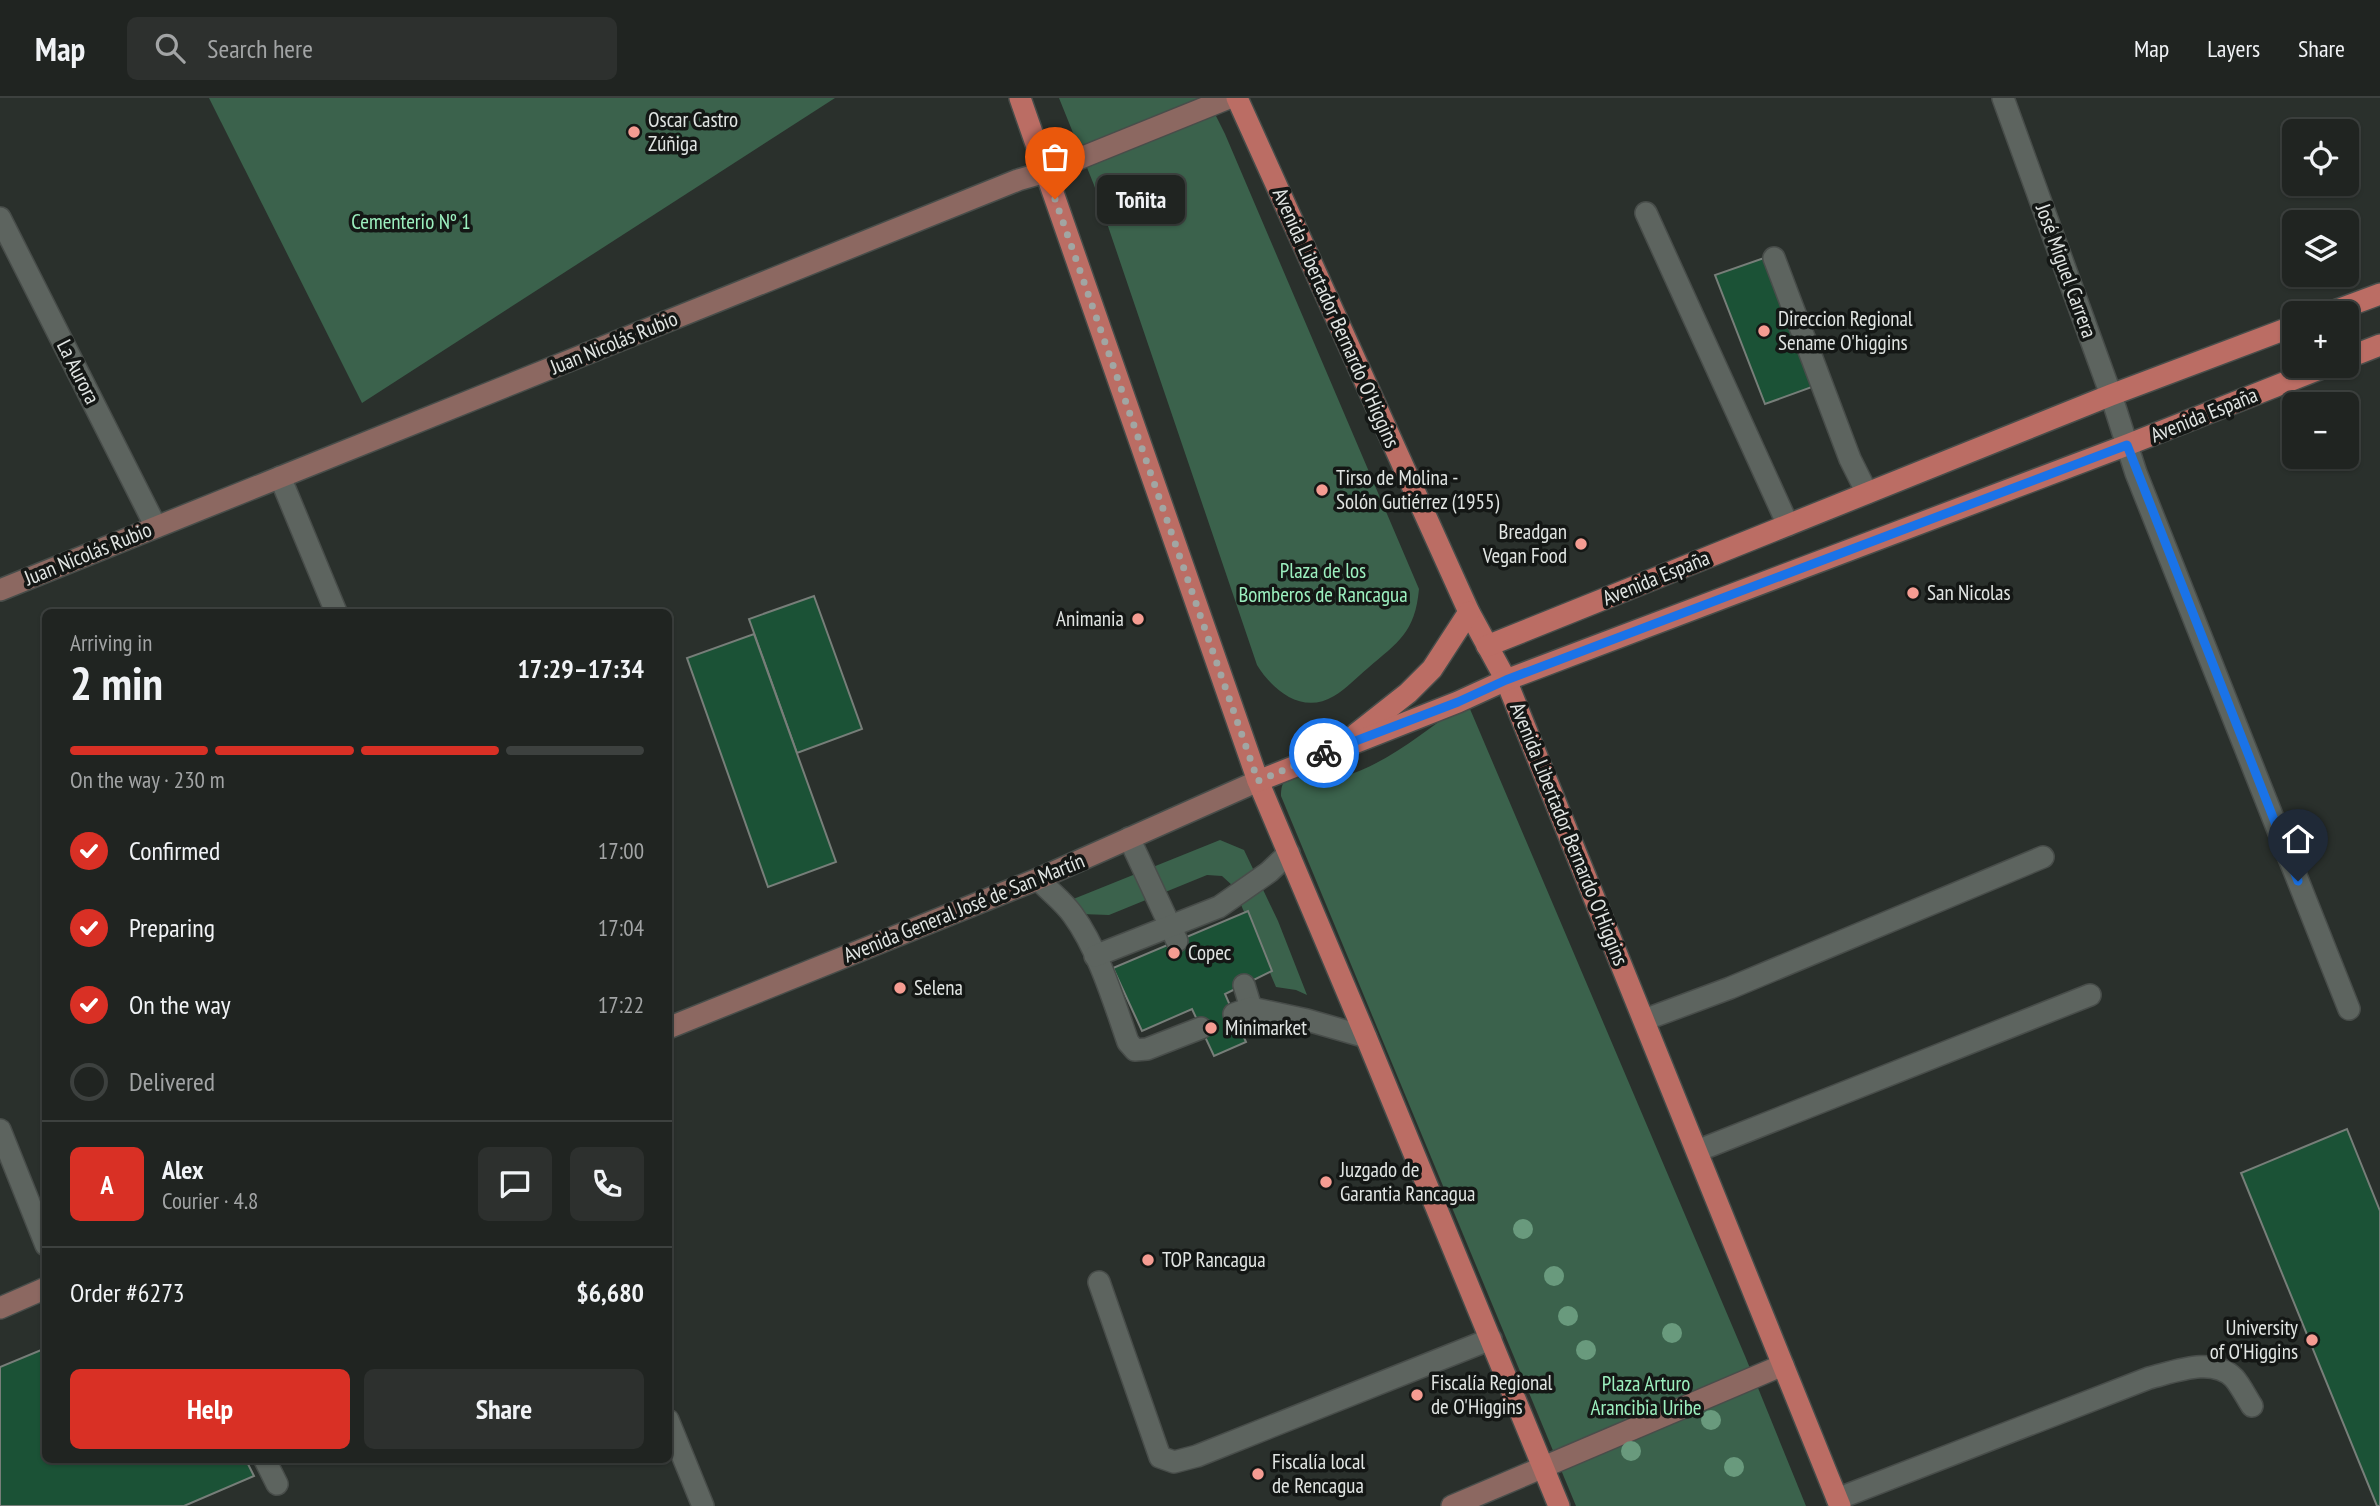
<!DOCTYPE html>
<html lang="en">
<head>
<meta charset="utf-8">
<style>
  :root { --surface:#202421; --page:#2d302e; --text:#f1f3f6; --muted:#a2a4a5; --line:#3d413f; --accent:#d93025 }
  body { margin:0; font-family:"PT Sans Narrow",sans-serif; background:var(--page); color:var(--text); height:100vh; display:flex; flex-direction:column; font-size:26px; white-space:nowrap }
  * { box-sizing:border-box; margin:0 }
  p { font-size:23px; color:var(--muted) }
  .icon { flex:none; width:38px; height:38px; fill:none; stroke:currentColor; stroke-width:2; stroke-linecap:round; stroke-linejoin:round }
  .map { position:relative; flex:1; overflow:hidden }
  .sheet { position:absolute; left:42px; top:511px; width:630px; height:854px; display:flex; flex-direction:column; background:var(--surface); border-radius:10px; box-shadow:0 2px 5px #0004,0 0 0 2px var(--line) }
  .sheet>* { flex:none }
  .fabs { position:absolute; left:2282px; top:21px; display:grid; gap:14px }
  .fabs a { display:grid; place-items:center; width:77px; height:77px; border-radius:10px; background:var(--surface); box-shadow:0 2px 5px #0004,0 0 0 2px var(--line); font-size:35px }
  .pin { position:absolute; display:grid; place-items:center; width:60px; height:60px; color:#fff; margin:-72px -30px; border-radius:50% 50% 50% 0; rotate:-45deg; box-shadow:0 0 7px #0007 }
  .pin .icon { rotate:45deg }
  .courier { position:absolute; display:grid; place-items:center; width:70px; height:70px; margin:-35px; border:5px solid #1a73e8; border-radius:50%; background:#fff; color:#222; box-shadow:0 2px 9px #0007 }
  .bubble { position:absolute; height:49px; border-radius:10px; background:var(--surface); box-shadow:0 2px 5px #0004,0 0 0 2px var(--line); font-size:23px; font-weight:600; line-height:49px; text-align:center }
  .headline em { font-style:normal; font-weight:600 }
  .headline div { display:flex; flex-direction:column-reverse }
  .headline { display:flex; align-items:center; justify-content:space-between; height:119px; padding:0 28px }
  h1 { font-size:46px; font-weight:600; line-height:52px }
  .bar { display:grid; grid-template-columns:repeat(4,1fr); gap:10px 7px; align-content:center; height:84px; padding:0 28px }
  .bar i { height:9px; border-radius:5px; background:var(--line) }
  .bar .active { background:var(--accent) }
  .bar p { grid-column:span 4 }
  .line { display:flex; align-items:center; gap:18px; padding:0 28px; border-top:2px solid var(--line) }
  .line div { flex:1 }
  .round { display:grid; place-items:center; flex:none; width:74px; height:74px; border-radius:10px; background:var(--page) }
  ol { padding:0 28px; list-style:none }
  li { display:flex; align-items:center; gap:21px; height:77px }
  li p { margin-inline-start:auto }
  li .icon { padding:7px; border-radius:50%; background:var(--accent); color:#fff; stroke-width:4 }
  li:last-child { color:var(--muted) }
  li i { width:38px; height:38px; border:4px solid var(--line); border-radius:50% }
  .action { display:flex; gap:14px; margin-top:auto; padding:14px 28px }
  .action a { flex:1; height:80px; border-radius:10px; background:var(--accent); color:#fff; font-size:28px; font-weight:600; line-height:80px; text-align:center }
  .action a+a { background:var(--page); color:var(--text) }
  header { display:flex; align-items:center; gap:42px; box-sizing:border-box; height:98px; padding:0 35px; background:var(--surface); border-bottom:2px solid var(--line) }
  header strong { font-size:33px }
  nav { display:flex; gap:38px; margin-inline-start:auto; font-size:24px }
  .search { width:490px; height:63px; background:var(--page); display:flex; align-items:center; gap:18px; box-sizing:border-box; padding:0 24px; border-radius:10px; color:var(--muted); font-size:26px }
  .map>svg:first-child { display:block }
  .green { fill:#3b624c }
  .building { fill:#1b5236; stroke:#777e79; stroke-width:2 }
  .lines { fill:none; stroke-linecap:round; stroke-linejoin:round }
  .lane-casing { stroke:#484d4a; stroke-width:24 }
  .street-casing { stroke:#484d4a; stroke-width:24 }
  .secondary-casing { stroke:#484d4a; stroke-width:24 }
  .primary-casing { stroke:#484d4a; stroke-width:24 }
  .lane { stroke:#5d645f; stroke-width:21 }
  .street { stroke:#5d645f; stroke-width:21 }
  .secondary { stroke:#8c6861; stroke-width:21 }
  .primary { stroke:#bb6d64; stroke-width:21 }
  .tree { fill:#699a7d }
  .done { stroke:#a1a6a3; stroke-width:7; stroke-dasharray:0 12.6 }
  .route { stroke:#1a73e8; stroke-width:9 }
  .poi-dot { fill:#f59c92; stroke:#141715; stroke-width:2.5 }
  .labels { text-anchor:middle; stroke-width:7; stroke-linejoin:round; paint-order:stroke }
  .poi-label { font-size:21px; fill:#e1e5e3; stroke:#141715; text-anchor:start }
  .park-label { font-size:21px; fill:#9cf0bf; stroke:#141715 }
  .street-label { font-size:21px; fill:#e1e5e3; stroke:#141715 }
</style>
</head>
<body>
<header>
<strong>Map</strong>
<div class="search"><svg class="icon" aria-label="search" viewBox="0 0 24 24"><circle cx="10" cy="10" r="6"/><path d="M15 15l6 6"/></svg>Search here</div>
<nav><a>Map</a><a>Layers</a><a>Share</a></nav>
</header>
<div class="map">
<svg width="2380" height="1408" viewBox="0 0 2380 1408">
  <rect width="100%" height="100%" fill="#2a302c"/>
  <g class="green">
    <path d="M 209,0 L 835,0 L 362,305 Z"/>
    <path d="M 1059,0 L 1207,0 L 1225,36 L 1419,491 C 1415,535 1398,544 1368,570 C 1357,579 1346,591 1334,598 C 1303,617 1273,593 1257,567 L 1094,87 Z"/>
    <path d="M 1462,607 L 1470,611 L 1745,1258 L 1806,1408 L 1576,1408 L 1281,698 C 1281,675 1293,679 1310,681 C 1321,683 1332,682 1342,679 C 1387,666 1425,633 1462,607 Z"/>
    <path d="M 1220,742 L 1244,752 L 1278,823 L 1307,897 L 1296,892 L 1276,889 L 1233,788 L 1222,778 L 1207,777 L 1109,817 L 1081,816 L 1056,808 Z"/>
  </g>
  <g class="building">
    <path d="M 1764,160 L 1812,289 L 1765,306 L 1715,177 Z"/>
    <path d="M 814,498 L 862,631 L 797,655 L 749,521 Z"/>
    <path d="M 754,536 L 836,764 L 768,789 L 687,560 Z"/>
    <path d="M 1248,813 L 1272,873 L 1225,896 L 1246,944 L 1214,958 L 1192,911 L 1142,933 L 1113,870 Z"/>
    <path d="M 2347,1031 L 2380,1113 L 2380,1408 L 2377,1408 L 2241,1075 Z"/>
    <path d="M 46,1250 L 46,1362 L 246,1362 L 254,1378 L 184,1408 L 0,1408 L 0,1269 Z"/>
  </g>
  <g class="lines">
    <g class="lane-casing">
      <g id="lane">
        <path d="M 1646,115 L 1788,427"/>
        <path d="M 1774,160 L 1850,361 L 1867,395"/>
        <path d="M 1129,740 L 1177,843"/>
        <path d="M 1038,781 C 1049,793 1064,804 1073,817 C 1098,851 1114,904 1128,944 L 1135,952 L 1147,951 L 1201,930"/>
        <path d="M 1095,858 L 1219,809 L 1269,774 L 1289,755"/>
        <path d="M 1244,887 L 1251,910"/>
        <path d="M 1234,916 L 1251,910 L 1307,922 L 1366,939"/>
        <path d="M 1644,922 L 1730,890 L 2043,759"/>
        <path d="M 0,1032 L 46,1147"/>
        <path d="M 1697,1053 L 2090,897"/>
        <path d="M 1099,1184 L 1160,1359 L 1174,1364 L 1197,1358 L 1491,1241"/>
        <path d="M 265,1362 L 277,1386"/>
        <path d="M 1837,1401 L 2149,1280 C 2174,1274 2213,1258 2234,1280 C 2241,1288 2246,1299 2252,1308"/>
      </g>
    </g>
    <g class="street-casing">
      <g id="street">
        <path d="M 2003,0 L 2111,297 L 2136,375 L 2349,911"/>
        <path d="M 0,120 L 156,429"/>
        <path d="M 280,379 L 336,514"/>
        <path d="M 668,1322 L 703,1408"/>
      </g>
    </g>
    <g class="secondary-casing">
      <g id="secondary">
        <path d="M 0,492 L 1018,82 L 1046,74 L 1229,0"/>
        <path d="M 668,930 L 1038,781 L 1258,683"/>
        <path d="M 0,1210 L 46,1190"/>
        <path d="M 1452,1408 L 1783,1267"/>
      </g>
    </g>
    <g class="primary-casing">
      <g id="primary">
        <path d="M 1020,0 L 1258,683 L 1366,939 L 1559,1408"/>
        <path d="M 1237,0 L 1469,514 L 1506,582 L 1840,1408"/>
        <path d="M 2329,215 L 2380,196"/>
        <path d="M 2347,260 L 2380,247"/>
        <path d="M 1487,548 L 2111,297 L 2294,228"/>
        <path d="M 1356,636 L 1408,595 L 1432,571 L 1469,514"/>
        <path d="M 1258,683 L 1458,604 L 1506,582 L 2127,347 L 2327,268"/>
      </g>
    </g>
    <use href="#lane" class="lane"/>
    <use href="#street" class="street"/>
    <use href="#secondary" class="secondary"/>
    <use href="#primary" class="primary"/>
  </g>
  <g class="tree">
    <circle cx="1523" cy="1131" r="10"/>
    <circle cx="1554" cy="1178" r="10"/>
    <circle cx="1568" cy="1218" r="10"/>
    <circle cx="1672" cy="1235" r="10"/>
    <circle cx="1586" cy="1252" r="10"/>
    <circle cx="1711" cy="1322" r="10"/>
    <circle cx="1631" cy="1353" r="10"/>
    <circle cx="1734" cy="1369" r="10"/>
  </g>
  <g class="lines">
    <path class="done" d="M 1055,101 L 1258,683 L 1324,655"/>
    <path class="route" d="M 1324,655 L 1458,604 L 1506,582 L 2127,347 L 2298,783"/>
  </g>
  <g class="poi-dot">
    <circle cx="634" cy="34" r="7"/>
    <circle cx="1764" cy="233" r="7"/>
    <circle cx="1322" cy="392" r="7"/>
    <circle cx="1581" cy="446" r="7"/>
    <circle cx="1913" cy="495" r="7"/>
    <circle cx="1138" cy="521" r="7"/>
    <circle cx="1174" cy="855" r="7"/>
    <circle cx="900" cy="890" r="7"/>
    <circle cx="1211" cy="930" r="7"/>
    <circle cx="1326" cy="1084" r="7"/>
    <circle cx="1148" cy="1162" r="7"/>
    <circle cx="2312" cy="1242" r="7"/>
    <circle cx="1417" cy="1297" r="7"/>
    <circle cx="1258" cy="1376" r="7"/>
  </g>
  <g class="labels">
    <g class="poi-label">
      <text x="648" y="29">Oscar Castro<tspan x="648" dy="24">Zúñiga</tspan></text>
      <text x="1778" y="228">Direccion Regional<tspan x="1778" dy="24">Sename O'higgins</tspan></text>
      <text x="1336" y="387">Tirso de Molina -<tspan x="1336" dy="24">Solón Gutiérrez (1955)</tspan></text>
      <text x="1567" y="441" text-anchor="end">Breadgan<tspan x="1567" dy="24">Vegan Food</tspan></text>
      <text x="1927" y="502">San Nicolas</text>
      <text x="1124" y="528" text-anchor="end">Animania</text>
      <text x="1188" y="862">Copec</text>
      <text x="914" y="897">Selena</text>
      <text x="1225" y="937">Minimarket</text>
      <text x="1340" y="1079">Juzgado de<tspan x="1340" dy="24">Garantia Rancagua</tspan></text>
      <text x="1162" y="1169">TOP Rancagua</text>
      <text x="2298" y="1237" text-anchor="end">University<tspan x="2298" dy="24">of O'Higgins</tspan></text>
      <text x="1431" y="1292">Fiscalía Regional<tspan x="1431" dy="24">de O'Higgins</tspan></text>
      <text x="1272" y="1371">Fiscalía local<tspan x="1272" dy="24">de Rencagua</tspan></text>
    </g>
    <g class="park-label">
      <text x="411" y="131">Cementerio Nº 1</text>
      <text x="1323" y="480">Plaza de los<tspan x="1323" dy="24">Bomberos de Rancagua</tspan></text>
      <text x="1646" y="1293">Plaza Arturo<tspan x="1646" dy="24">Arancibia Uribe</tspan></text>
    </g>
    <g class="street-label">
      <text transform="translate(2066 173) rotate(70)" y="7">José Miguel Carrera</text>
      <text transform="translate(1336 220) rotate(66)" y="7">Avenida Libertador Bernardo O'Higgins</text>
      <text transform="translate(614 245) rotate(-22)" y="7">Juan Nicolás Rubio</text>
      <text transform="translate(78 274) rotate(63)" y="7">La Aurora</text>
      <text transform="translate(2204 317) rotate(-22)" y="7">Avenida España</text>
      <text transform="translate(88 456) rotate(-22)" y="7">Juan Nicolás Rubio</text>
      <text transform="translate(1656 480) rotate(-22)" y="7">Avenida España</text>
      <text transform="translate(1569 736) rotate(68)" y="7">Avenida Libertador Bernardo O'Higgins</text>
      <text transform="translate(964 810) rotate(-22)" y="7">Avenida General José de San Martín</text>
    </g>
  </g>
</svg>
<div class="fabs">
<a><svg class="icon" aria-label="locate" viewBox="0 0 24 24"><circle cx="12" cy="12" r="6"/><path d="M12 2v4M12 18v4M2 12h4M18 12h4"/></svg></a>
<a><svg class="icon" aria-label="layers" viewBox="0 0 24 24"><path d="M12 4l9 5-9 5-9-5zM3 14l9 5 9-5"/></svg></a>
<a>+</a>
<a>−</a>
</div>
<div class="pin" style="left:1055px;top:101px;background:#ea580c"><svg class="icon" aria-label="bag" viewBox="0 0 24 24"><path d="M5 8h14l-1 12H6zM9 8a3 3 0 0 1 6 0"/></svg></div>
<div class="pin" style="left:2298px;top:783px;background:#1f2937"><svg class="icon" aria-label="home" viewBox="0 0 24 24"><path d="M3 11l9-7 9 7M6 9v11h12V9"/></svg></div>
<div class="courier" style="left:1324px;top:655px"><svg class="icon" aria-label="bike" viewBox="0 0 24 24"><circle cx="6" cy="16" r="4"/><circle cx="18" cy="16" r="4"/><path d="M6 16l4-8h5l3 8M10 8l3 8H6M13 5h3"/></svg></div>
<div class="bubble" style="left:1097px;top:77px;width:88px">Toñita</div>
<section class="sheet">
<div class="headline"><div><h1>2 min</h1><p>Arriving in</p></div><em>17:29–17:34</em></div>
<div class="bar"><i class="active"></i><i class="active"></i><i class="active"></i><i></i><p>On the way · 230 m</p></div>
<ol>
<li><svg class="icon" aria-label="check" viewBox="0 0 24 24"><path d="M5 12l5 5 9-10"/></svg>Confirmed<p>17:00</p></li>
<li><svg class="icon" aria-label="check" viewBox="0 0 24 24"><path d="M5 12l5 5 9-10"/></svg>Preparing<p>17:04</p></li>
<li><svg class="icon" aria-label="check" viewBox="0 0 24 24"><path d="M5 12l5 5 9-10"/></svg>On the way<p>17:22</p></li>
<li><i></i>Delivered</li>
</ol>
<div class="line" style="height:126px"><b class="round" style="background:var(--accent);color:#fff">A</b><div><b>Alex</b><p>Courier · 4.8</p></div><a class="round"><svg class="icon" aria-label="chat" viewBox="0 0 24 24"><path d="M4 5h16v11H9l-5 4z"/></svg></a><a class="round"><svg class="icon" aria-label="phone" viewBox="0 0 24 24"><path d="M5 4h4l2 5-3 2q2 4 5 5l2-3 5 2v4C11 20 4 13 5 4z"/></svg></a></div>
<div class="line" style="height:91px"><div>Order #6273</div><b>$6,680</b></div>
<div class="action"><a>Help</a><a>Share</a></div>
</section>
</div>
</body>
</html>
